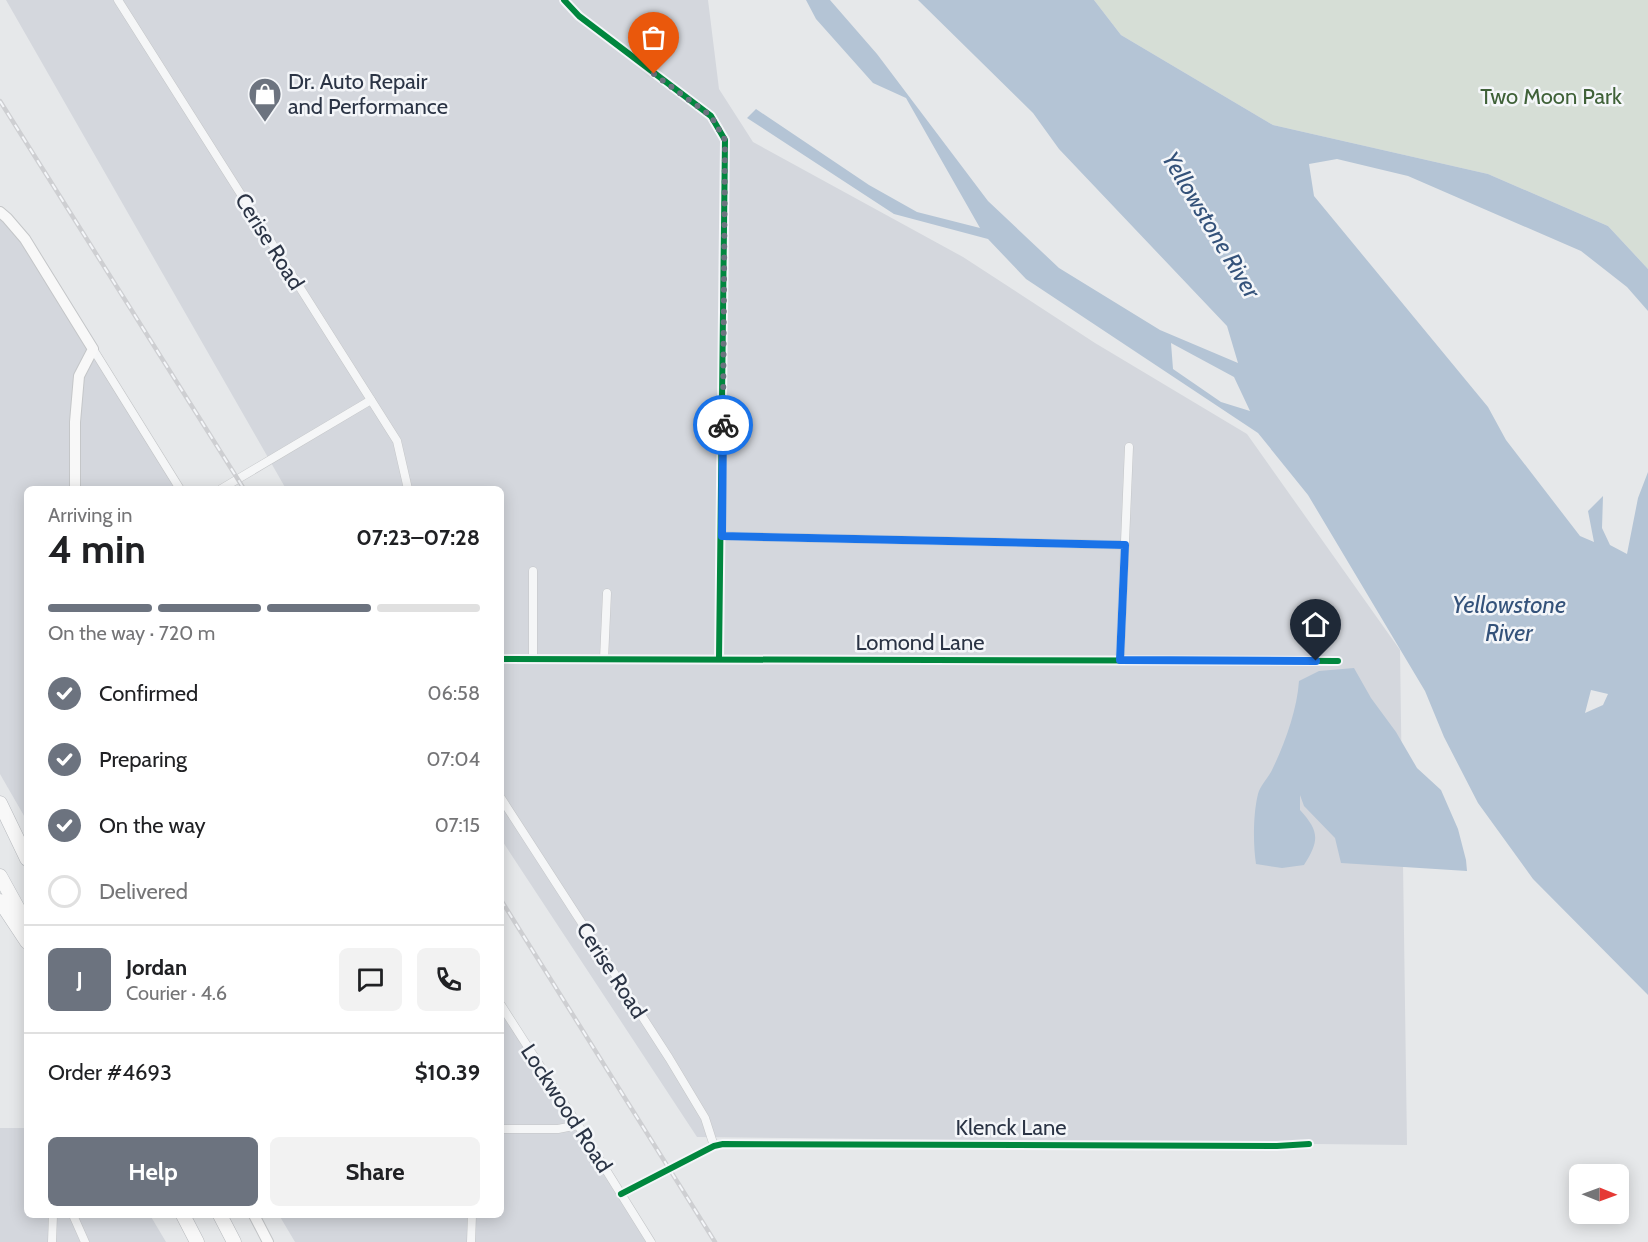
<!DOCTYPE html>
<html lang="en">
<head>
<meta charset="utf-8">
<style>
  :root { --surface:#fff; --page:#f2f2f2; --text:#202124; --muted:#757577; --line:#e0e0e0; --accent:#6c737f }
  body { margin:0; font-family:Cabin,sans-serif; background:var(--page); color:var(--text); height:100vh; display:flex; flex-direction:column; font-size:22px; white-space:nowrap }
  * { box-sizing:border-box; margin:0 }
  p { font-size:20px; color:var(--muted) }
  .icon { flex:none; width:33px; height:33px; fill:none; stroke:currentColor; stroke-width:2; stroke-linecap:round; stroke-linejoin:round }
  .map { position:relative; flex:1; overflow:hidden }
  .drawer { position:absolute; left:24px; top:486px; width:480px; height:732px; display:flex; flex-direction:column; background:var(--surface); border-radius:9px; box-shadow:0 3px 15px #0003 }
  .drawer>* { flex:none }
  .needle { width:39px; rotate:91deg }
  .buttons { position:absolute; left:1569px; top:1164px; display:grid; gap:12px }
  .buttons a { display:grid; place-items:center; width:60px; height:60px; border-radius:9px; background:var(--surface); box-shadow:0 3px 15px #0003; font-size:30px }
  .pin { position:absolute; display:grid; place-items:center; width:51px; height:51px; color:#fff; margin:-62px -26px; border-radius:50% 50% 50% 0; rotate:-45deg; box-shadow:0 0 6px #0007 }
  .pin .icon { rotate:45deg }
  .courier { position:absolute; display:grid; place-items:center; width:60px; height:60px; margin:-30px; border:4px solid #1a73e8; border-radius:50%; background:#fff; color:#222; box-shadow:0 2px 8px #0007 }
  .head em { font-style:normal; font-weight:800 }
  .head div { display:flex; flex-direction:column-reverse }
  .head { display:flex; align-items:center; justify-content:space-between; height:102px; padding:0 24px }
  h1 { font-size:39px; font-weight:800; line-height:45px }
  .bar { display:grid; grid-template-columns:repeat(4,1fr); gap:9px 6px; align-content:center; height:72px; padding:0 24px }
  .bar i { height:8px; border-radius:4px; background:var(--line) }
  .bar .current { background:var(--accent) }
  .bar p { grid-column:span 4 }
  .line { display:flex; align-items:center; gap:15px; padding:0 24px; border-top:2px solid var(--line) }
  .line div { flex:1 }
  .round { display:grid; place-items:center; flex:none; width:63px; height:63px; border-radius:9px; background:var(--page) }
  ol { padding:0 24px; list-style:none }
  li { display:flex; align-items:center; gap:18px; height:66px }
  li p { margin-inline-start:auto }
  li .icon { padding:6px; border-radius:50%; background:var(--accent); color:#fff; stroke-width:4 }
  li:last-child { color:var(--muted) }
  li i { width:33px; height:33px; border:3px solid var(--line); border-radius:50% }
  .button { display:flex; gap:12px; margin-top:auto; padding:12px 24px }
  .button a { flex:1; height:69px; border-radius:9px; background:var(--accent); color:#fff; font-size:24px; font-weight:800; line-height:69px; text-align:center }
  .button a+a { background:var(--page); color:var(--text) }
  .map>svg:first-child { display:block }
  .built { fill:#d4d7dd }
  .green { fill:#d6ded6 }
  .water { fill:#b4c4d5; fill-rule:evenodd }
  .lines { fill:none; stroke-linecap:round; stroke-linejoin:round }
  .street-casing { stroke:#c4c6c8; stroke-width:9 }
  .secondary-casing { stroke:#c4c6c8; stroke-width:12 }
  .highway-casing { stroke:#b8bbbf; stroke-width:15 }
  .street { stroke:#f5f6f7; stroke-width:8 }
  .secondary { stroke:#f8f8f8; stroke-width:10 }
  .highway { stroke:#f8f8f8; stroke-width:14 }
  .rail-casing { stroke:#cecfd2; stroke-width:4.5 }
  .rail { stroke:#f4f6f9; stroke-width:2; stroke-dasharray:7; stroke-linecap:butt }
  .cycleway-casing { stroke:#f4f6f9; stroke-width:10 }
  .cycleway { stroke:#00873e; stroke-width:6 }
  .done { stroke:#6c737f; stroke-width:6; stroke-dasharray:0 10.8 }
  .route { stroke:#1a73e8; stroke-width:8 }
  .labels { text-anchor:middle; stroke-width:5; stroke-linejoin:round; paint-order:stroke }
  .poi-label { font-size:22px; fill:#2b3445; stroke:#f4f6f9; text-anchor:start }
  .park-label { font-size:22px; fill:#3f6138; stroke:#f4f6f9 }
  .street-label { font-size:22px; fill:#2b3445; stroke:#f4f6f9 }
  .water-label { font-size:24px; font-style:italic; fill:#34527a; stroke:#f4f6f9 }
</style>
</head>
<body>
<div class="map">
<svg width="1648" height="1242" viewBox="0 0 1648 1242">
  <rect width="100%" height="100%" fill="#e6e8ea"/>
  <g class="built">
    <path d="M 6,0 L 708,0 L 719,89 L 753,142 L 963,257 L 1095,343 L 1247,434 L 1400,650 L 1407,1145 L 697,1137 L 501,839 L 501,489 L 286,489 Z"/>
    <path d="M 0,212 L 7,218 L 180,489 L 27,489 L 27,821 L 0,774 Z"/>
    <path d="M 501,1002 L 651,1242 L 295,1242 L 279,1215 L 501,1215 Z"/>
    <path d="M 0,1128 L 27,1128 L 27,1215 L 150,1215 L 166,1242 L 0,1242 Z"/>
  </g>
  <path class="green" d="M 1094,0 L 1648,0 L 1648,269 L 1608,226 L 1488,174 L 1273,125 L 1121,35 Z"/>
  <g class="water">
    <path d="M 806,0 L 830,0 L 877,54 L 988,201 L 1059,268 L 1160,330 L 1238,363 L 1227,326 L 1059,149 L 1033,113 L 918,0 L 1094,0 L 1121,35 L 1273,125 L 1488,174 L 1608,226 L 1648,269 L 1648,311 L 1627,287 L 1581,251 L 1408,176 L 1337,159 L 1309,164 L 1314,196 L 1488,407 L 1506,440 L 1580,536 L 1594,542 L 1588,511 L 1603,496 L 1602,528 L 1610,545 L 1627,554 L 1638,498 L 1648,472 L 1648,995 L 1533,879 L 1478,803 L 1444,737 L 1425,691 L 1308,495 L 1258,433 L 1026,279 L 988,239 L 894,214 L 747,118 L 756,109 L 869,185 L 917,212 L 980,228 L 906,98 L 873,83 L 816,19 ZM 1171,343 L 1234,377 L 1250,411 L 1221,402 L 1173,369 ZM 1591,690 L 1608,694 L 1603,705 L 1585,713 Z"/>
    <path d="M 1354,668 L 1371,698 L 1396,732 L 1417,768 L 1441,790 L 1458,829 L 1466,860 L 1467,871 L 1341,863 L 1335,838 L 1304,806 L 1300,795 L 1300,810 C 1319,831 1320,840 1304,865 L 1282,868 L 1256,864 C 1253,844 1253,814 1258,794 C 1260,786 1268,778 1272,770 C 1285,743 1297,710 1299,681 L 1319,671 Z"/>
  </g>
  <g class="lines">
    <g class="street-casing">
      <g id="street">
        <path d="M 118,0 L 397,441 L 408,489"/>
        <path d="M 564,0 L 579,16 L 711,116 L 725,140 L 719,659"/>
        <path d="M 93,349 L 180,489"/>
        <path d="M 221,489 L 371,400"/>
        <path d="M 722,536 L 1125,545"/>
        <path d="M 501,659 L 1338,661"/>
        <path d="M 533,659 L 533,571"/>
        <path d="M 604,659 L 607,593"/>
        <path d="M 1120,660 L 1129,447"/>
        <path d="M 501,798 L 669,1058 L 705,1118 L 714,1146"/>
        <path d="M 501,1005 L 578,1125 L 651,1242"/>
        <path d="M 501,1129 L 558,1129 L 578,1125"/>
        <path d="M 621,1194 L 714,1146 L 723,1144 L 1277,1146 L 1309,1144"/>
        <path d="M 73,1215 L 85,1242"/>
        <path d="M 52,1242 L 53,1215"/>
        <path d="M 471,1242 L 472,1215"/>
      </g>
    </g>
    <g class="secondary-casing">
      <g id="secondary">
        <path d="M 0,212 L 7,218 L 25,239 L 93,349 L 79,376 L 75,422 L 75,489"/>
        <path d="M 254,1215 L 268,1242"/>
      </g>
    </g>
    <g class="highway-casing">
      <g id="highway">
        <path d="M 0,803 L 27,859"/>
        <path d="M 0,876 L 27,925"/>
        <path d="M 0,901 L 27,942"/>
        <path d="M 183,1215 L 197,1242"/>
        <path d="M 220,1215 L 234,1242"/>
      </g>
    </g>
    <use href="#street" class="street"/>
    <use href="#secondary" class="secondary"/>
    <use href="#highway" class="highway"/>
    <g class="rail-casing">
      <g id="rail">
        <path d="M 0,101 L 244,489"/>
        <path d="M 501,900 L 715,1242"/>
      </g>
    </g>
    <use href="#rail" class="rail"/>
    <g class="cycleway-casing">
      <g id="cycleway">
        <path d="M 564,0 L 579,16 L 711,116 L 725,140 L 719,659"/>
        <path d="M 501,659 L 1338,661"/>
        <path d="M 621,1194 L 714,1146 L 723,1144 L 1277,1146 L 1309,1144"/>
      </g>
    </g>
    <use href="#cycleway" class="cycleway"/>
  </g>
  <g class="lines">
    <path class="done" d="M 654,74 L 711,116 L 725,140 L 723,425"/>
    <path class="route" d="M 723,425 L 722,536 L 1125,545 L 1120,660 L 1316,661"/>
  </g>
  <defs>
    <g id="shop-pin" transform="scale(1.725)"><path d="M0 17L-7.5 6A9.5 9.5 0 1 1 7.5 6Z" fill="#6c737f" stroke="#f4f6f9"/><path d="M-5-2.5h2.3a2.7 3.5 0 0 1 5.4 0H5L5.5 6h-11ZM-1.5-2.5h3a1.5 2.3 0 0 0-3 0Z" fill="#fff"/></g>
  </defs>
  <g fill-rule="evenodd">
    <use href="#shop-pin" x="265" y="94"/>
  </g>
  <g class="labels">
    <g class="poi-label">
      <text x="288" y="89">Dr. Auto Repair<tspan x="288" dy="25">and Performance</tspan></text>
    </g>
    <g class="park-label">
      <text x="1551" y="104">Two Moon Park</text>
    </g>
    <g class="street-label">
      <text transform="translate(270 241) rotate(58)" y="8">Cerise Road</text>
      <text x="920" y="650">Lomond Lane</text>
      <text transform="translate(612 970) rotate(57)" y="8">Cerise Road</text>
      <text transform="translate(567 1108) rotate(57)" y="8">Lockwood Road</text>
      <text x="1011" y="1135">Klenck Lane</text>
    </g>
    <g class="water-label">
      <text transform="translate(1211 225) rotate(59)" y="8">Yellowstone River</text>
      <text x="1509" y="613">Yellowstone<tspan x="1509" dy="28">River</tspan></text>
    </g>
  </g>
</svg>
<div class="buttons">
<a><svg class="needle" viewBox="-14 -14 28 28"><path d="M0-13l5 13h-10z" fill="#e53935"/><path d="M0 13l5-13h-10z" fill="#757577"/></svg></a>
</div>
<div class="pin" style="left:654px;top:74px;background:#ea580c"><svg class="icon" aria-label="bag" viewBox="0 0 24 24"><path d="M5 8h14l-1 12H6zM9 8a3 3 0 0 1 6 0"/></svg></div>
<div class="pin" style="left:1316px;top:661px;background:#1f2937"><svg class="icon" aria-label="home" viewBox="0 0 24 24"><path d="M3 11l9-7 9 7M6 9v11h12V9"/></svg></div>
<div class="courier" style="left:723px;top:425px"><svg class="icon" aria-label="bike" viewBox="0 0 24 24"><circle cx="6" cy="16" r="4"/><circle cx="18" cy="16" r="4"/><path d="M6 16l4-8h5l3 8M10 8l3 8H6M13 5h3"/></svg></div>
<section class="drawer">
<div class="head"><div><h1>4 min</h1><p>Arriving in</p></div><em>07:23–07:28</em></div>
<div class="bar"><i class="current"></i><i class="current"></i><i class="current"></i><i></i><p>On the way · 720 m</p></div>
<ol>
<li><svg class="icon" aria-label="check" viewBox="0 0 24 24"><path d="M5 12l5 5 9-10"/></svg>Confirmed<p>06:58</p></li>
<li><svg class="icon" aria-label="check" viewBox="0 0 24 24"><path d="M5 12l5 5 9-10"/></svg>Preparing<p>07:04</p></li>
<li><svg class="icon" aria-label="check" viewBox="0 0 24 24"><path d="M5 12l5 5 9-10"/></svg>On the way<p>07:15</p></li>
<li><i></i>Delivered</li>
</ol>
<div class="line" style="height:108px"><b class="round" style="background:var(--accent);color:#fff">J</b><div><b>Jordan</b><p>Courier · 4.6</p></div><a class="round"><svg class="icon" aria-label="chat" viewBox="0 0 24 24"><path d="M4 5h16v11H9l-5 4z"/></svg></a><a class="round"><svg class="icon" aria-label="phone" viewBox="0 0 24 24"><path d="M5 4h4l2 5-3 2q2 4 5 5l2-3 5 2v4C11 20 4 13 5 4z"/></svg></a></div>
<div class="line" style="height:78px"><div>Order #4693</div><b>$10.39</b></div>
<div class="button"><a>Help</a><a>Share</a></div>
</section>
</div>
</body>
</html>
